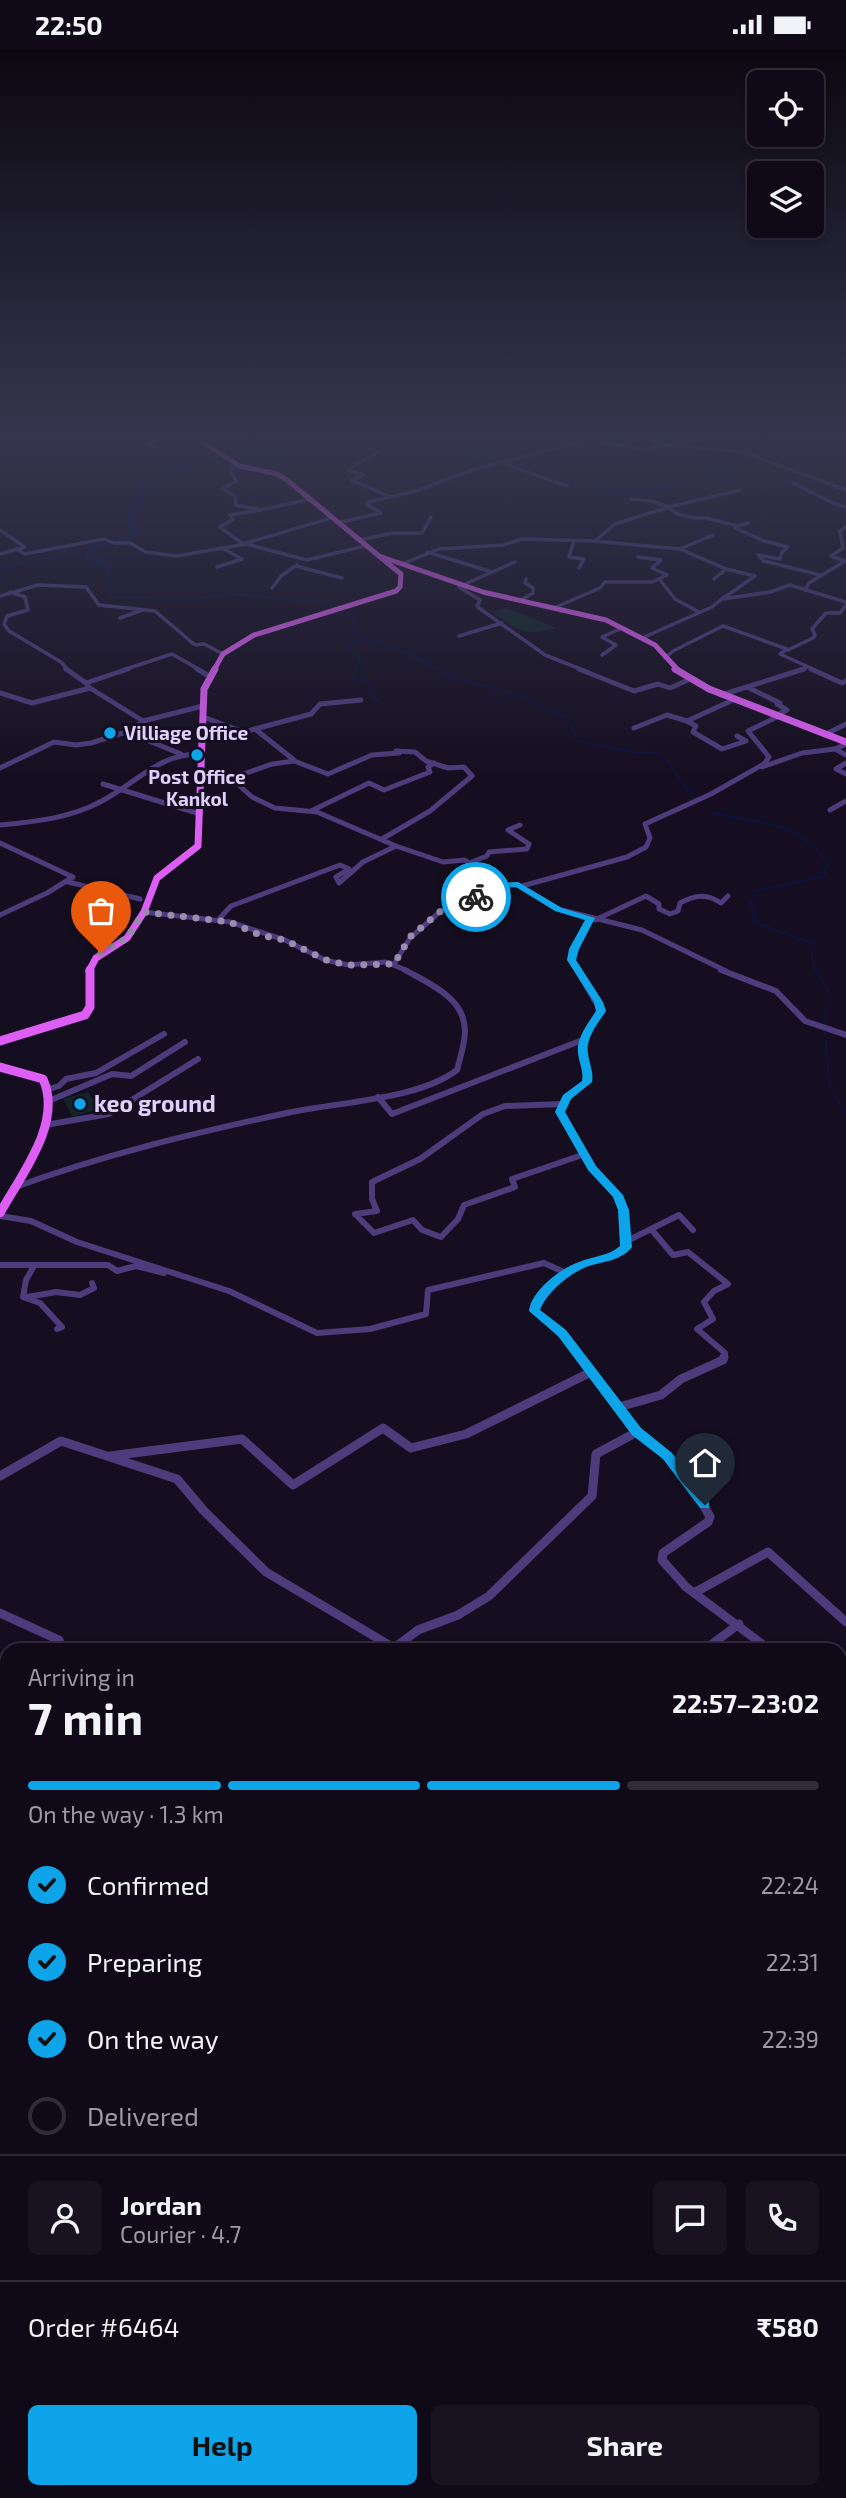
<!DOCTYPE html>
<html lang="en">
<head>
<meta charset="utf-8">
<style>
  :root { --surface:#100a18; --page:#191321; --text:#f1f3f6; --muted:#9c9aa2; --line:#302b37; --accent:#0ea4ea }
  body { margin:0; font-family:"Exo 2",sans-serif; background:var(--page); color:var(--text); height:100vh; display:flex; flex-direction:column; font-size:26px; white-space:nowrap }
  * { box-sizing:border-box; margin:0 }
  p { font-size:23px; color:var(--muted) }
  .icon { flex:none; width:38px; height:38px; fill:none; stroke:currentColor; stroke-width:2; stroke-linecap:round; stroke-linejoin:round }
  .map { position:relative; flex:1; overflow:hidden }
  .panel { position:absolute; left:0px; top:1594px; width:847px; height:856px; display:flex; flex-direction:column; background:var(--surface); border-radius:21px 21px 0 0; box-shadow:0 4px 10px #0003,0 0 0 2px var(--line) }
  .panel>* { flex:none }
  .controls { position:absolute; left:747px; top:21px; display:grid; gap:14px }
  .controls a { display:grid; place-items:center; width:77px; height:77px; border-radius:10px; background:var(--surface); box-shadow:0 4px 10px #0003,0 0 0 2px var(--line); font-size:35px }
  .pin { position:absolute; display:grid; place-items:center; width:60px; height:60px; color:#fff; margin:-72px -30px; border-radius:50% 50% 50% 0; rotate:-45deg; box-shadow:0 0 7px #0007 }
  .pin .icon { rotate:45deg }
  .courier { position:absolute; display:grid; place-items:center; width:70px; height:70px; margin:-35px; border:5px solid #0ea4ea; border-radius:50%; background:#fff; color:#222; box-shadow:0 2px 9px #0007 }
  .overview em { font-style:normal; font-weight:700 }
  .overview div { display:flex; flex-direction:column-reverse }
  .overview { display:flex; align-items:center; justify-content:space-between; height:119px; padding:0 28px }
  h1 { font-size:46px; font-weight:700; line-height:52px }
  .bar { display:grid; grid-template-columns:repeat(4,1fr); gap:10px 7px; align-content:center; height:84px; padding:0 28px }
  .bar i { height:9px; border-radius:5px; background:var(--line) }
  .bar .current { background:var(--accent) }
  .bar p { grid-column:span 4 }
  .line { display:flex; align-items:center; gap:18px; padding:0 28px; border-top:2px solid var(--line) }
  .line div { flex:1 }
  .round { display:grid; place-items:center; flex:none; width:74px; height:74px; border-radius:10px; background:var(--page) }
  ol { padding:0 28px; list-style:none }
  li { display:flex; align-items:center; gap:21px; height:77px }
  li p { margin-inline-start:auto }
  li .icon { padding:7px; border-radius:50%; background:var(--accent); color:#111; stroke-width:4 }
  li:last-child { color:var(--muted) }
  li i { width:38px; height:38px; border:4px solid var(--line); border-radius:50% }
  .cta { display:flex; gap:14px; margin-top:auto; padding:14px 28px }
  .cta a { flex:1; height:80px; border-radius:10px; background:var(--accent); color:#111; font-size:28px; font-weight:700; line-height:80px; text-align:center }
  .cta a+a { background:var(--page); color:var(--text) }
  .status { display:flex; justify-content:space-between; align-items:center; height:49px; padding:0 35px; background:var(--surface); direction:ltr }
  .status svg { height:19px; fill:currentColor }
  .map>svg:first-child { display:block }
  .green { fill:#122529 }
  .water { fill:#0c133b }
  .lines { fill:none; stroke-linecap:round; stroke-linejoin:round }
  .stream { stroke:#0c133b; stroke-width:2 }
  .river { stroke:#0c133b; stroke-width:6 }
  .minor-far4 { stroke:#4c3c7c; stroke-width:3.5 }
  .minor-far3 { stroke:#4c3c7c; stroke-width:5 }
  .minor-far2 { stroke:#4c3c7c; stroke-width:6 }
  .minor-far1 { stroke:#4c3c7c; stroke-width:9 }
  .minor { stroke:#4c3c7c; stroke-width:10 }
  .major-far2 { stroke:#dd5ef5; stroke-width:5 }
  .major-far1 { stroke:#dd5ef5; stroke-width:7 }
  .major { stroke:#dd5ef5; stroke-width:9 }
  .route { fill:#0ea4ea }
  .done { stroke:#988caf; stroke-width:7; stroke-dasharray:0 12.6 }
  .poi-dot { fill:#0ea4ea; stroke:#150e20; stroke-width:2.5 }
  .labels { text-anchor:middle; stroke-width:6; stroke-linejoin:round; paint-order:stroke }
  .far-poi-label { font-size:19px; font-weight:bold; fill:#dfd0fc; stroke:#150e20; text-anchor:start }
  .poi-label { font-size:23px; font-weight:bold; fill:#dfd0fc; stroke:#150e20; text-anchor:start }
</style>
</head>
<body>
<div class="status"><b>22:50</b><svg viewBox="0 0 49 12"><path d="M0 12V9h3v3zM5 12V6h3v6zM10 12V3h3v9zM15 12V0h3v12zM26 1h20v11H26zM47 4h2v5h-2z"/></svg></div>
<div class="map">
<svg width="846" height="2449" viewBox="0 0 846 2449">
  <rect width="100%" height="100%" fill="#150e20"/>
  <g class="green">
    <path d="M 506,559 L 556,579 C 524,589 518,581 492,563 Z"/>
    <path d="M 88,1043 L 98,1060 L 73,1068 L 63,1050 Z"/>
  </g>
  <g class="water">
    <path d="M 393,387 L 405,387 L 377,395 L 225,407 L 204,412 L 165,429 L 151,438 L 146,444 L 143,459 L 139,466 L 137,474 L 141,485 L 124,492 L 117,491 L 128,485 L 126,474 L 137,441 C 163,422 200,409 231,402 L 352,395 Z"/>
    <path d="M 443,387 L 452,387 L 485,409 L 507,411 L 567,433 L 634,442 L 694,429 L 744,423 L 808,442 L 831,456 L 846,460 L 846,463 L 822,457 L 805,444 L 747,426 L 691,432 L 651,447 L 608,446 L 589,437 L 554,433 L 536,423 L 506,414 L 480,411 Z"/>
  </g>
  <g class="lines">
    <g class="stream">
      <path d="M 0,519 L 90,500"/>
      <path d="M 107,522 L 111,548 L 201,549 L 230,545 L 328,553 L 337,559"/>
      <path d="M 342,562 L 355,569 L 351,584 L 367,589"/>
      <path d="M 368,589 L 411,606 L 452,628 L 508,643 L 568,669 L 577,692 L 632,703 L 658,704 L 668,713 L 694,750"/>
      <path d="M 367,590 L 353,593 L 349,600 L 361,611 L 352,628 L 368,635 L 372,646 L 380,654"/>
      <path d="M 714,764 C 762,776 797,770 828,815 L 824,827 L 755,842 L 751,853 L 754,871 L 760,875 L 811,894 L 813,917 L 827,939 L 829,949 L 824,967 L 825,976"/>
      <path d="M 825,981 L 829,1035 L 846,1067"/>
    </g>
    <path class="river" d="M 107,522 L 110,518 L 89,509 L 90,500 L 129,490"/>
    <g class="minor-far4">
      <path d="M 599,387 L 588,391 L 648,401 L 664,396 L 743,403 L 846,441"/>
      <path d="M 635,387 L 655,392"/>
      <path d="M 0,392 L 21,387"/>
      <path d="M 155,399 L 146,395 L 167,387"/>
      <path d="M 368,399 L 378,403 L 348,421 L 364,426 L 351,431 L 388,447"/>
      <path d="M 503,414 L 567,437"/>
      <path d="M 240,417 L 230,420 L 236,432 L 223,440 L 235,447 L 236,456 L 261,461 L 310,450"/>
      <path d="M 793,434 L 833,454 L 846,458"/>
      <path d="M 631,450 L 651,452 L 669,458 L 677,465 L 694,469 L 706,469 L 738,477 L 748,474"/>
      <path d="M 261,461 L 230,466 L 233,470 L 220,478 L 243,495 L 331,469"/>
      <path d="M 337,474 L 381,464 L 366,455 L 369,453 L 416,442 L 478,419 L 588,391"/>
      <path d="M 738,477 L 735,479 L 764,492 L 788,498 L 782,503 L 780,510 L 758,506 L 764,512 L 820,526"/>
      <path d="M 0,481 L 25,498 L 0,505"/>
      <path d="M 360,491 L 393,484 L 422,484 L 431,468"/>
      <path d="M 574,492 L 569,508 L 584,510 L 579,519"/>
      <path d="M 595,492 L 615,475 L 669,458 L 741,441"/>
      <path d="M 16,500 L 25,505 L 104,490 L 114,494 L 130,494 L 146,503 L 177,507 L 246,495 L 307,511 L 365,497"/>
      <path d="M 680,500 L 713,486"/>
      <path d="M 427,503 L 492,523 L 463,536"/>
      <path d="M 831,507 L 843,499 L 840,482 L 846,478"/>
      <path d="M 402,515 L 439,500 L 503,496 L 522,490 L 594,492 L 680,500 L 726,520 L 755,527 L 722,550"/>
      <path d="M 296,517 L 342,529"/>
      <path d="M 217,518 L 242,510 L 222,499"/>
      <path d="M 492,523 L 515,513"/>
      <path d="M 714,530 L 726,520"/>
      <path d="M 660,531 L 675,550 L 699,563"/>
      <path d="M 460,535 L 459,538 L 480,551 L 477,557 L 479,559 L 545,606 L 583,621"/>
      <path d="M 272,539 L 281,527 L 297,516"/>
      <path d="M 805,541 L 809,534 L 845,512 L 831,507"/>
      <path d="M 10,543 L 25,548 L 28,561 L 7,567 L 4,575 L 9,582 L 61,613 L 68,621"/>
      <path d="M 0,547 L 38,536 L 86,538 L 99,556 L 155,562 L 195,596 L 204,595 L 223,605"/>
      <path d="M 521,551 L 533,544 L 533,539 L 525,534 L 526,530"/>
      <path d="M 556,558 L 600,539 L 605,533 L 652,533 L 667,526 L 652,519 L 661,511 L 638,508"/>
      <path d="M 120,569 L 142,561"/>
      <path d="M 459,587 L 502,574"/>
      <path d="M 642,589 L 712,558 L 722,550 L 770,543 L 790,536 L 846,553"/>
      <path d="M 788,601 L 813,589 L 815,586 L 812,580 L 826,564 L 840,564 L 846,556"/>
      <path d="M 602,606 L 616,596 L 602,588 L 622,579"/>
      <path d="M 665,609 L 673,602 L 723,577 L 787,600 L 780,605 L 815,621"/>
      <path d="M 123,621 L 172,605 L 200,621"/>
      <path d="M 798,621 L 806,619"/>
    </g>
    <g class="minor-far3">
      <path d="M 66,620 L 86,634"/>
      <path d="M 197,620 L 209,627"/>
      <path d="M 579,620 L 634,642 L 658,635 L 670,639 L 690,630"/>
      <path d="M 811,620 L 842,634 L 846,632"/>
      <path d="M 89,638 L 86,634 L 128,620"/>
      <path d="M 747,638 L 780,654 L 777,655 L 787,661 L 775,667"/>
      <path d="M 0,644 L 32,654 L 90,639 L 143,672 L 203,657"/>
      <path d="M 721,646 L 804,620"/>
      <path d="M 203,668 L 244,683 L 255,680 L 294,711"/>
      <path d="M 687,672 L 696,677 L 693,683 L 722,700 L 746,692 L 737,687"/>
      <path d="M 634,679 L 667,666 L 687,672 L 733,651"/>
      <path d="M 255,680 L 311,665 L 320,655 L 361,651"/>
      <path d="M 824,686 L 846,675"/>
      <path d="M 149,692 L 181,705"/>
      <path d="M 846,695 L 835,700 L 846,706"/>
      <path d="M 846,714 L 836,720 L 846,725"/>
      <path d="M 762,718 L 802,704 L 835,700"/>
      <path d="M 0,719 L 54,693 L 76,696 L 91,694 L 123,684 L 145,672"/>
      <path d="M 201,727 L 229,730 L 272,715 L 294,712 L 328,725 L 372,706 L 399,704"/>
      <path d="M 231,729 L 252,748 L 275,759 L 317,763 L 396,797 L 443,813 L 465,811 L 494,835 L 518,836 L 558,860 L 642,881 L 726,922"/>
      <path d="M 103,735 L 200,765"/>
      <path d="M 830,761 L 846,752"/>
      <path d="M 311,762 L 369,734 L 384,741 L 430,723 L 428,718 L 434,714"/>
      <path d="M 0,776 C 34,773 70,769 100,753 C 136,735 158,704 201,705"/>
      <path d="M 382,790 L 430,762 L 472,727 L 464,718 L 448,719 L 426,712 L 415,703 L 396,702"/>
      <path d="M 0,794 L 73,828 L 47,844 L 0,866"/>
      <path d="M 469,814 L 487,807 L 489,803 L 527,800 L 529,795 L 508,781 L 520,776"/>
      <path d="M 68,833 L 140,850"/>
      <path d="M 522,837 L 627,808 L 646,798 L 650,789 L 645,775 L 711,745 L 764,715 L 769,708 L 748,682 L 777,668"/>
      <path d="M 144,863 L 230,873 L 285,891 L 325,911 L 348,916 L 386,913 L 408,922"/>
      <path d="M 219,870 L 231,857 L 340,816 L 349,820 L 336,828 L 339,834 L 363,813 L 396,797"/>
      <path d="M 595,871 L 646,847 L 659,855 L 659,860 L 670,865 L 678,862 L 680,854 C 695,846 706,844 721,854 L 728,847"/>
      <path d="M 394,915 L 410,889 L 442,861 L 464,866 L 470,851 L 500,837"/>
      <path d="M 578,922 L 571,911 L 591,869"/>
    </g>
    <g class="minor-far2">
      <path d="M 577,921 L 601,962 L 588,982 L 581,999 L 587,1033 L 566,1048 L 560,1063 L 591,1119 L 617,1146 L 624,1161 L 626,1198 C 615,1210 600,1210 586,1214 C 566,1221 539,1241 535,1262 L 568,1292 L 581,1310"/>
      <path d="M 721,921 L 776,942 L 805,972 L 846,986"/>
      <path d="M 49,1040 L 59,1037 L 66,1030 L 96,1024 L 164,985"/>
      <path d="M 378,1048 L 392,1065 L 585,990"/>
      <path d="M 51,1051 L 112,1025 L 131,1027 L 185,993"/>
      <path d="M 563,1055 L 505,1057 L 483,1065 L 420,1110 L 372,1133 L 372,1150 L 377,1162 L 355,1165 L 374,1184 L 413,1171 L 422,1181 L 441,1188 L 458,1170 L 464,1156 L 515,1138 L 512,1130 L 585,1105"/>
      <path d="M 45,1076 L 109,1065 L 198,1010"/>
      <path d="M 13,1139 C 102,1106 194,1084 287,1064 C 336,1053 418,1051 457,1021 C 460,1009 465,995 465,982 C 465,949 430,935 405,921"/>
      <path d="M 0,1167 L 31,1172 L 77,1193 L 229,1242 L 317,1284 L 370,1280 L 426,1265 L 428,1241 L 544,1214 L 566,1224"/>
      <path d="M 651,1180 L 673,1206 L 688,1203 L 728,1235 L 714,1242 L 704,1253 L 713,1270 L 697,1280 L 725,1304 L 723,1310"/>
      <path d="M 625,1193 L 679,1166 L 693,1181"/>
      <path d="M 0,1216 L 108,1216 L 117,1222 L 136,1217 L 164,1224"/>
      <path d="M 34,1217 L 26,1231 L 23,1248 L 40,1254 L 62,1278 L 57,1280"/>
      <path d="M 27,1248 L 56,1243 L 80,1246 L 94,1239 L 92,1234"/>
    </g>
    <g class="minor-far1">
      <path d="M 580,1308 L 637,1383 L 667,1407 L 697,1444 L 710,1468 L 708,1473 L 663,1504 L 662,1511 L 686,1538 L 770,1601"/>
      <path d="M 619,1358 L 661,1346 L 681,1330 L 723,1311 L 724,1308"/>
      <path d="M 110,1407 L 242,1390 L 293,1436 L 383,1379 L 411,1399 L 466,1385 L 591,1323"/>
      <path d="M 0,1427 L 61,1392 L 177,1430 L 204,1462 L 266,1523 L 394,1599 L 418,1581 L 458,1566 L 489,1547 L 592,1447 L 596,1405 L 637,1383"/>
      <path d="M 694,1544 L 768,1503 L 846,1573"/>
      <path d="M 0,1564 L 59,1591 L 61,1601"/>
      <path d="M 704,1601 L 739,1575"/>
      <path d="M 840,1775 L 846,1783"/>
    </g>
    <g class="minor">
      <path d="M 840,1937 L 846,1942"/>
      <path d="M 840,1949 L 846,1947"/>
      <path d="M 0,2122 L 7,2139"/>
      <path d="M 0,2303 L 7,2299"/>
      <path d="M 840,2431 L 846,2443"/>
      <path d="M 433,2443 L 433,2449"/>
      <path d="M 520,2443 L 523,2449"/>
      <path d="M 262,2449 L 271,2443"/>
    </g>
    <g class="major-far2">
      <path d="M 199,387 L 202,393 L 240,417 L 277,425 L 287,431 L 379,507 L 483,543 L 606,571 L 655,596 L 678,621"/>
      <path d="M 214,621 L 223,605 L 254,586 L 396,542 L 400,538 L 401,525 L 379,507"/>
    </g>
    <g class="major-far1">
      <path d="M 675,620 L 709,640 L 846,693"/>
      <path d="M 89,922 L 96,909 L 127,889 L 144,863 L 157,829 L 198,797 L 204,640 L 215,620"/>
    </g>
    <g class="major">
      <path d="M 0,992 L 85,966 L 90,958 L 90,921"/>
      <path d="M 0,1018 L 43,1030 C 63,1074 21,1126 0,1164"/>
    </g>
  </g>
  <linearGradient id="sky" x2="0" y2="1"><stop stop-color="#0c0812"/><stop offset="0.53" stop-color="#35364e"/><stop offset="1" stop-color="#35364e" stop-opacity="0"/></linearGradient>
  <rect width="846" height="730" fill="url(#sky)"/>
  <path class="route" d="M 518,833 L 562,859 L 595,869 L 579,900 L 576,911 L 603,953 L 606,962 C 598,974 585,990 588,1004 C 589,1015 594,1023 592,1033 L 571,1050 L 565,1063 L 596,1117 L 623,1146 L 629,1161 L 632,1198 C 620,1213 602,1212 586,1218 C 568,1226 547,1243 540,1261 L 566,1281 L 641,1379 L 672,1404 L 709,1452 L 709,1459 L 700,1459 L 663,1410 L 632,1386 L 558,1287 L 529,1262 C 531,1242 561,1219 579,1213 C 593,1207 609,1207 620,1197 L 618,1161 L 613,1148 L 588,1121 L 555,1063 L 563,1046 L 582,1032 C 584,1022 579,1014 578,1004 C 576,989 589,973 596,962 L 594,953 L 567,911 L 569,900 L 585,871 L 555,862 L 516,838 L 502,839 L 476,851 L 472,848 L 497,834 Z"/>
  <g class="lines">
    <path class="done" d="M 101,904 L 127,889 L 144,863 L 230,873 L 260,886 L 285,891 L 326,911 L 348,916 L 394,915 L 410,888 L 442,861 L 464,866 L 470,851 L 476,848"/>
  </g>
  <g class="poi-dot">
    <circle cx="110" cy="684" r="7"/>
    <circle cx="197" cy="706" r="7"/>
    <circle cx="80" cy="1055" r="7"/>
  </g>
  <g class="labels">
    <g class="far-poi-label">
      <text x="124" y="691">Villiage Office</text>
      <text x="197" y="735" text-anchor="middle">Post Office<tspan x="197" dy="22">Kankol</tspan></text>
    </g>
    <g class="poi-label">
      <text x="94" y="1063">keo ground</text>
    </g>
  </g>
</svg>
<div class="controls">
<a><svg class="icon" aria-label="locate" viewBox="0 0 24 24"><circle cx="12" cy="12" r="6"/><path d="M12 2v4M12 18v4M2 12h4M18 12h4"/></svg></a>
<a><svg class="icon" aria-label="layers" viewBox="0 0 24 24"><path d="M12 4l9 5-9 5-9-5zM3 14l9 5 9-5"/></svg></a>
</div>
<div class="pin" style="left:101px;top:904px;background:#ea580c"><svg class="icon" aria-label="bag" viewBox="0 0 24 24"><path d="M5 8h14l-1 12H6zM9 8a3 3 0 0 1 6 0"/></svg></div>
<div class="pin" style="left:705px;top:1456px;background:#1f2937"><svg class="icon" aria-label="home" viewBox="0 0 24 24"><path d="M3 11l9-7 9 7M6 9v11h12V9"/></svg></div>
<div class="courier" style="left:476px;top:848px"><svg class="icon" aria-label="bike" viewBox="0 0 24 24"><circle cx="6" cy="16" r="4"/><circle cx="18" cy="16" r="4"/><path d="M6 16l4-8h5l3 8M10 8l3 8H6M13 5h3"/></svg></div>
<section class="panel">
<div class="overview"><div><h1>7 min</h1><p>Arriving in</p></div><em>22:57–23:02</em></div>
<div class="bar"><i class="current"></i><i class="current"></i><i class="current"></i><i></i><p>On the way · 1.3 km</p></div>
<ol>
<li><svg class="icon" aria-label="check" viewBox="0 0 24 24"><path d="M5 12l5 5 9-10"/></svg>Confirmed<p>22:24</p></li>
<li><svg class="icon" aria-label="check" viewBox="0 0 24 24"><path d="M5 12l5 5 9-10"/></svg>Preparing<p>22:31</p></li>
<li><svg class="icon" aria-label="check" viewBox="0 0 24 24"><path d="M5 12l5 5 9-10"/></svg>On the way<p>22:39</p></li>
<li><i></i>Delivered</li>
</ol>
<div class="line" style="height:126px"><a class="round"><svg class="icon" aria-label="person" viewBox="0 0 24 24"><circle cx="12" cy="8" r="4"/><path d="M4 21q1-7 8-7t8 7"/></svg></a><div><b>Jordan</b><p>Courier · 4.7</p></div><a class="round"><svg class="icon" aria-label="chat" viewBox="0 0 24 24"><path d="M4 5h16v11H9l-5 4z"/></svg></a><a class="round"><svg class="icon" aria-label="phone" viewBox="0 0 24 24"><path d="M5 4h4l2 5-3 2q2 4 5 5l2-3 5 2v4C11 20 4 13 5 4z"/></svg></a></div>
<div class="line" style="height:91px"><div>Order #6464</div><b>₹580</b></div>
<div class="cta"><a>Help</a><a>Share</a></div>
</section>
</div>
</body>
</html>
